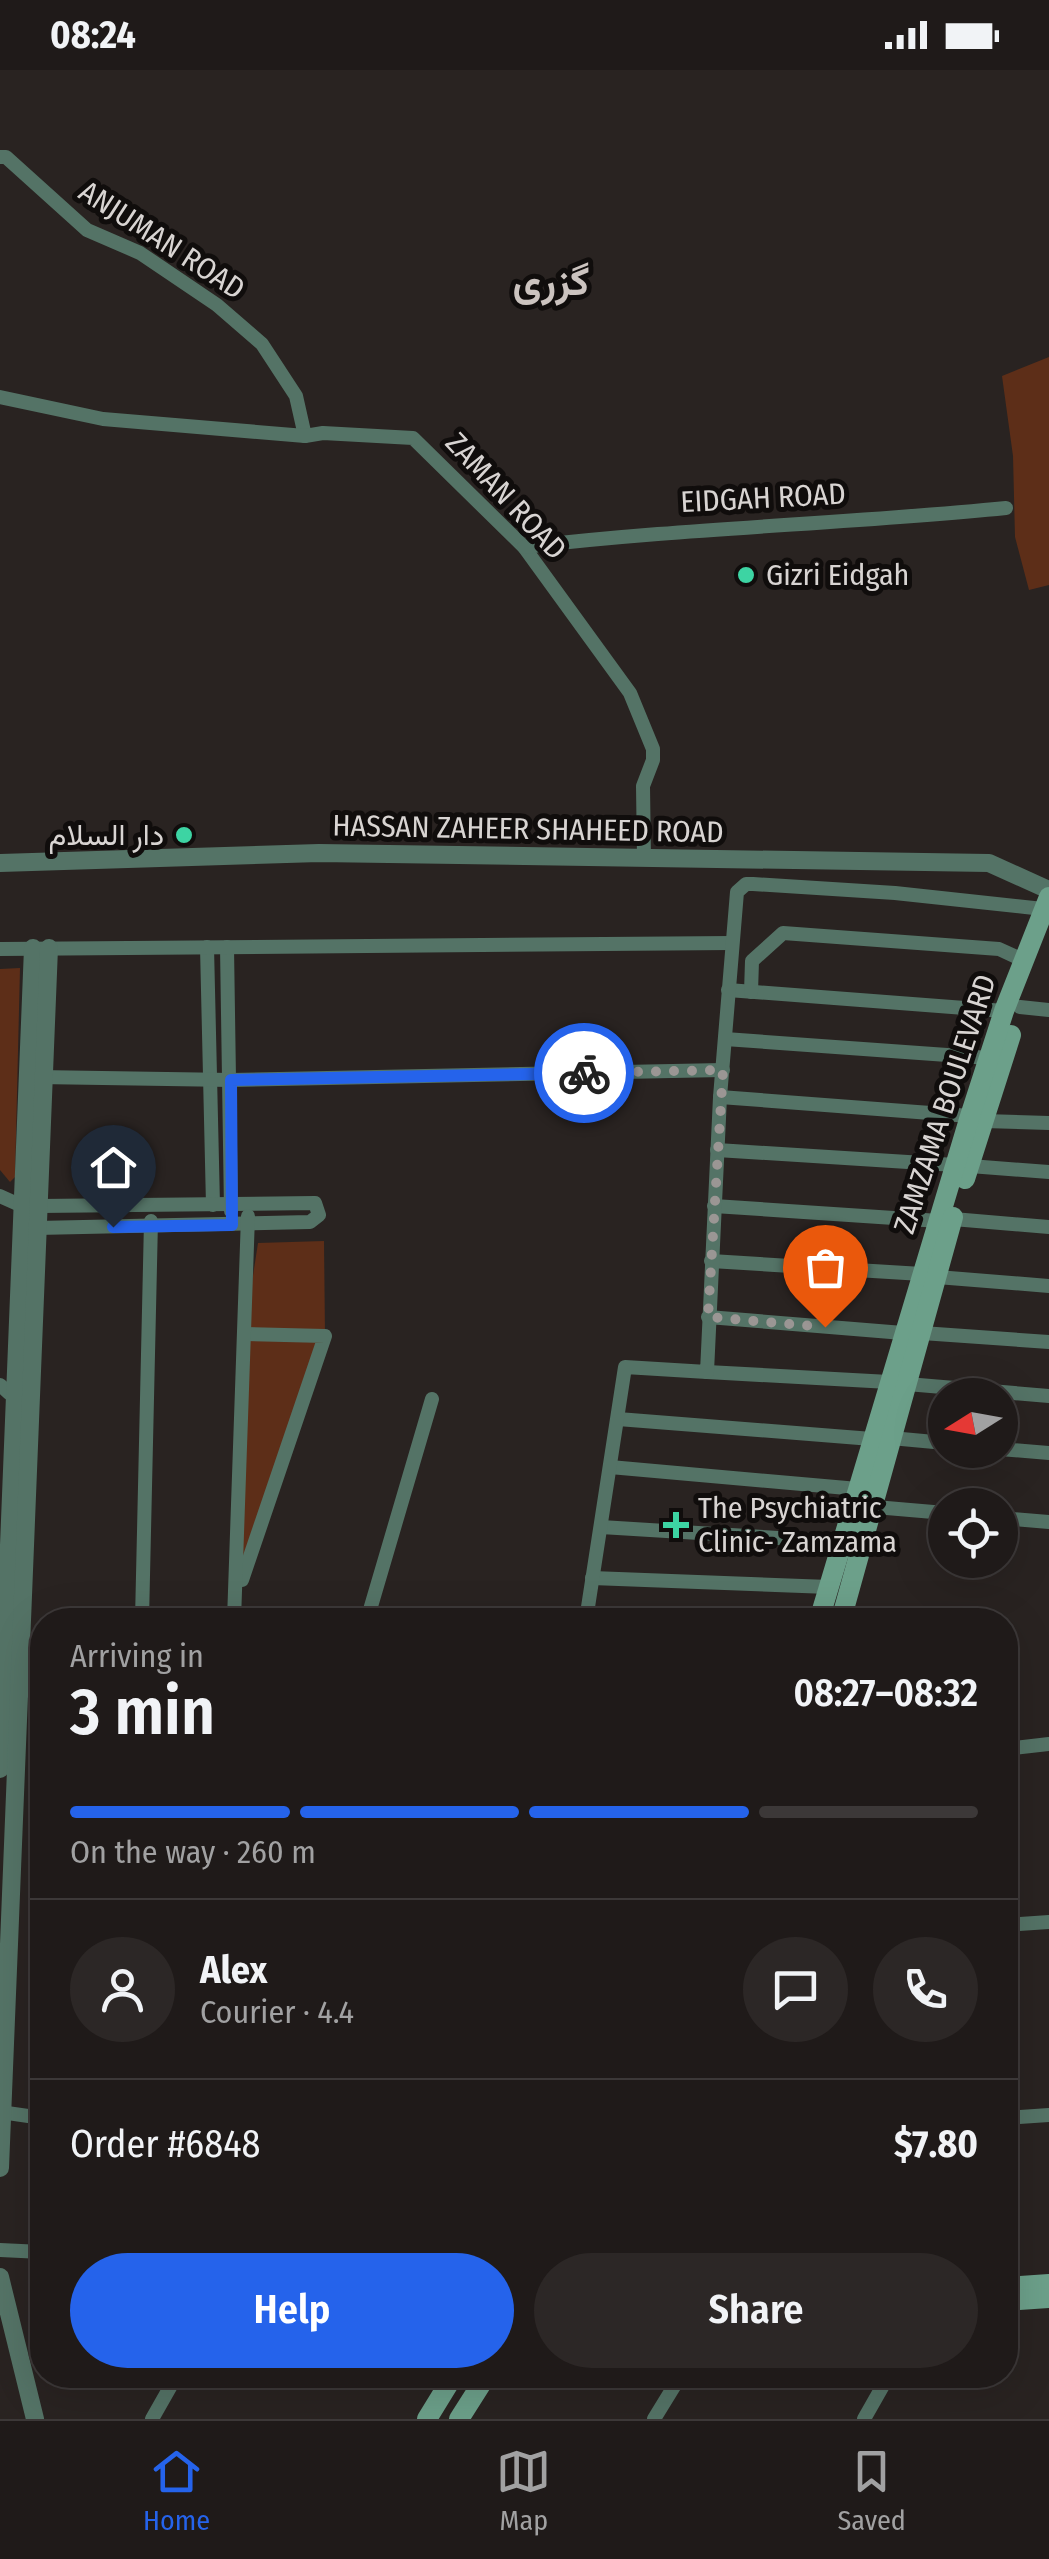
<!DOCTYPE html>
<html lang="en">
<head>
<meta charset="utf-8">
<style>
  :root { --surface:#1f1a19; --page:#2c2726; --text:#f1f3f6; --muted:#a1a1a2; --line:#3c3838; --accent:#2563eb }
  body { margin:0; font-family:"Fira Sans Condensed",Vazirmatn,sans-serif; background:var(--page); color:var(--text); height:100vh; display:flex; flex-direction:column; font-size:38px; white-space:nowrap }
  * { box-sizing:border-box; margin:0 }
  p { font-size:32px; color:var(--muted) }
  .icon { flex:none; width:55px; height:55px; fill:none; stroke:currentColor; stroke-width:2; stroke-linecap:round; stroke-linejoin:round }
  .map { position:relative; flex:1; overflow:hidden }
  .side { position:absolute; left:30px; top:1538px; width:988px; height:780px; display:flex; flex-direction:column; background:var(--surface); border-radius:40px; box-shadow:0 10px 40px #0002,0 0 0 2px var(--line) }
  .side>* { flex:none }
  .needle { width:65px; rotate:259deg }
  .fabs { position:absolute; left:928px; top:1308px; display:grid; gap:20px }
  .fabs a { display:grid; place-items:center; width:90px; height:90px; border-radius:50%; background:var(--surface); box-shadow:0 10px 40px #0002,0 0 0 2px var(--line); font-size:50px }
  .pin { position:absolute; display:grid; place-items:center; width:85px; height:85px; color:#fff; margin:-102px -42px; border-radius:50% 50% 50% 0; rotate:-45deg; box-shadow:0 0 10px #0007 }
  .pin .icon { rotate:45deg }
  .courier { position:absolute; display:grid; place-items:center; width:100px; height:100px; margin:-50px; border:8px solid #2563eb; border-radius:50%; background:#fff; color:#222; box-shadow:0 2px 12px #0007 }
  .head em { font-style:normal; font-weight:600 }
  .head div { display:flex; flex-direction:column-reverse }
  .head { display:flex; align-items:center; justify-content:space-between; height:170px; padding:0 40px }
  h1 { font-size:65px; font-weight:600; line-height:75px }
  .bar { display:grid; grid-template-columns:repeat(4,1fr); gap:15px 10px; align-content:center; height:120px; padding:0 40px }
  .bar i { height:12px; border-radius:8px; background:var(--line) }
  .bar .active { background:var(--accent) }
  .bar p { grid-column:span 4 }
  .line { display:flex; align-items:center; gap:25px; padding:0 40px; border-top:2px solid var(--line) }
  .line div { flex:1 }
  .round { display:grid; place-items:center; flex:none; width:105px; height:105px; border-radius:52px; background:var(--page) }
  .cta { display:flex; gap:20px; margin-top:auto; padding:20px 40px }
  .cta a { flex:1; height:115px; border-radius:60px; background:var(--accent); color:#fff; font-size:40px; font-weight:600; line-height:115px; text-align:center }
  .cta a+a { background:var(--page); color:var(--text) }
  .status { display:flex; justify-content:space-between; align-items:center; height:70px; padding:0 50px; background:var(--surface); direction:ltr }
  .status svg { height:28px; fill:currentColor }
  .menu { display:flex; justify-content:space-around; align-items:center; height:140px; border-top:2px solid var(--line); background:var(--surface); font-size:28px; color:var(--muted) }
  .menu a { display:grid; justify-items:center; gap:5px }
  .menu .active { color:var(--accent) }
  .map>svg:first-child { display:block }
  .green { fill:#5d2e18 }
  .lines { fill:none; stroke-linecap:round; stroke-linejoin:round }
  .minor { stroke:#547366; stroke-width:14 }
  .tertiary { stroke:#547366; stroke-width:18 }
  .secondary { stroke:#6ca08a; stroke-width:20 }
  .done { stroke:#9b9694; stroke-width:10; stroke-dasharray:0 18 }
  .route { stroke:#2563eb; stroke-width:12 }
  .poi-dot { fill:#3dd4a3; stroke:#100d0c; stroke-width:4 }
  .labels { text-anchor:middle; stroke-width:10; stroke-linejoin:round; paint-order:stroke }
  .street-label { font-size:30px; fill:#d8d4d2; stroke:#100d0c }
  .poi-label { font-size:30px; fill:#d8d4d2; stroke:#100d0c; text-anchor:start }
  .district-label { font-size:40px; font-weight:bold; fill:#cbc3bf; stroke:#100d0c }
</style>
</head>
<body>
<div class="status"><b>08:24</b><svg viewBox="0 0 49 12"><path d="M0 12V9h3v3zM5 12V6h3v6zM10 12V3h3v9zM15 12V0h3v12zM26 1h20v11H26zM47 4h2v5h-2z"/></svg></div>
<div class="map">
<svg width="1049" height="2349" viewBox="0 0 1049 2349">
  <rect width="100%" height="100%" fill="#292321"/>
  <g class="green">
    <path d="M 1049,287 L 1049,515 L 1029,520 L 1015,467 L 1013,386 L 1002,306 Z"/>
    <path d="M 20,898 L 15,1107 L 10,1112 L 0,1100 L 0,899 Z"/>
    <path d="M 324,1171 L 325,1266 L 237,1525 L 244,1264 L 258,1173 Z"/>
  </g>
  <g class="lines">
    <g class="minor">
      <path d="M 0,87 L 6,87 L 87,160 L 140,183 L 217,235 L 262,274 L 296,326 L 305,366"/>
      <path d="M 0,327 L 103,349 L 305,366 L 323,363 L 413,368 L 524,477 L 630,623 L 653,679 L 653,690 L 643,716 L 644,788"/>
      <path d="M 524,477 C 684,458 845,454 1006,438"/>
      <path d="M 207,877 L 213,1135"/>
      <path d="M 227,877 L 231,1141"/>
      <path d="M 0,879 L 732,873"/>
      <path d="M 728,920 L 1004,941"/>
      <path d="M 751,922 L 752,891 L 783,863 L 999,879 L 1023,890"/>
      <path d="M 1020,937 L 1049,940"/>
      <path d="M 725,969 L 989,988"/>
      <path d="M 38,1007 L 231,1010 L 723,1000"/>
      <path d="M 720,1027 L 970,1046"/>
      <path d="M 984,1051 L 1049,1053"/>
      <path d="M 717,1080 L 955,1095"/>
      <path d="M 970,1096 L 1049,1102"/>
      <path d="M 0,1126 L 22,1136"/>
      <path d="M 714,1136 L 939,1151"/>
      <path d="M 953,1149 L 1049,1157"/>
      <path d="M 37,1158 L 310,1152 L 319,1145 L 315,1133 L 39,1136"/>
      <path d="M 711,1191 L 922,1204"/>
      <path d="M 937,1207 L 1049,1216"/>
      <path d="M 708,1247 L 903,1263"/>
      <path d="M 922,1263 L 1049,1272"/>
      <path d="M 707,1302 L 889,1312"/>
      <path d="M 907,1314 L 1049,1326"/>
      <path d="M 0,1315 L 9,1323 L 21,1326"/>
      <path d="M 618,1349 L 872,1369"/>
      <path d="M 891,1368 L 945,1373"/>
      <path d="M 1000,1379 L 1049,1383"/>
      <path d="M 610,1397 L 858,1419"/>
      <path d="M 875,1437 L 945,1443"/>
      <path d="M 1000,1448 L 1049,1452"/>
      <path d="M 601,1457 L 843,1472"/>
      <path d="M 592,1508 L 829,1517"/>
      <path d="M 242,1510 L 325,1266 L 244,1264"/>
      <path d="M 142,1550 L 151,1151"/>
      <path d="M 234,1550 L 248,1146"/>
      <path d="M 367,1550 L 432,1329"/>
      <path d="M 586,1550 L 625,1297 L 707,1302 L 720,1027 L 737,822 L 746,814 L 753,814 L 895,823 L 1043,839"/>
      <path d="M 19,1620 L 42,1621"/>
      <path d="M 1005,1679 L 1049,1674"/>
      <path d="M 1005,1855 L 1049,1852"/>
      <path d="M 0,2042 L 42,2048"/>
      <path d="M 1005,2048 L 1049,2045"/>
      <path d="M 0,2180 L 42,2182"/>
      <path d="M 152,2349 L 177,2305"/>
      <path d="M 654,2349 L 681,2305"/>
      <path d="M 864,2349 L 889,2305"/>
    </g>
    <g class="tertiary">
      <path d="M 0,793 L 319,783 L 989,793 L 1049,820"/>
      <path d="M 0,1699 L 33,878"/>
      <path d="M 0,2098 L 49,878"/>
      <path d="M 0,2207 L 35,2349"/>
    </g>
    <g class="secondary">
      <path d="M 965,1109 L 1011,965"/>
      <path d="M 819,1550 L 970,1046 L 1004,941 L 1049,827"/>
      <path d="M 841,1550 L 953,1147"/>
      <path d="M 1005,2217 L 1049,2214"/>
      <path d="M 1005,2231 L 1049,2228"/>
      <path d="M 427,2349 L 454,2305"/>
      <path d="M 459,2349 L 487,2305"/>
    </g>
  </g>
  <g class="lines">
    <path class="done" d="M 584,1003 L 723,1000 L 708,1247 L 825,1257"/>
    <path class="route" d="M 113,1157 L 232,1155 L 231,1010 L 584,1003"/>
  </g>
  <g class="poi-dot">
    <circle cx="746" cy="505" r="10"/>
    <circle cx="184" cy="765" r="10"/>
    <path d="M671 1440h10v10h10v10h-10v10h-10v-10h-10v-10h10z"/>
  </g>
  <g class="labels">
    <g class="street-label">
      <text transform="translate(162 170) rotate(33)" y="10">ANJUMAN ROAD</text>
      <text transform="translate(506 426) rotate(47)" y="10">ZAMAN ROAD</text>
      <text transform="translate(763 428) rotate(-3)" y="10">EIDGAH ROAD</text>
      <text transform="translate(528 759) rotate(1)" y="10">HASSAN ZAHEER SHAHEED ROAD</text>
      <text transform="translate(945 1034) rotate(-72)" y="10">ZAMZAMA BOULEVARD</text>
    </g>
    <g class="poi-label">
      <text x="766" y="515">Gizri Eidgah</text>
      <text x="164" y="775" text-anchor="end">دار السلام</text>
      <text x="698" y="1448">The Psychiatric<tspan x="698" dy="34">Clinic- Zamzama</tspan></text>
    </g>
    <g class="district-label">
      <text x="551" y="225">گزری</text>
    </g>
  </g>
</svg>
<div class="fabs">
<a><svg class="needle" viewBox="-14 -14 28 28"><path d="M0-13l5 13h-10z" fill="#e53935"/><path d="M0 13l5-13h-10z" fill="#a1a1a2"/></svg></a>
<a><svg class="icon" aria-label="locate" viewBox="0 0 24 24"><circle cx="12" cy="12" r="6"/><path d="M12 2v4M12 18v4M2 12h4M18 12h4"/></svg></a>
</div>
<div class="pin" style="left:825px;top:1257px;background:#ea580c"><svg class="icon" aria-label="bag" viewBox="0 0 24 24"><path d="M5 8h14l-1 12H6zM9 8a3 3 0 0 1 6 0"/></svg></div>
<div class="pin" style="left:113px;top:1157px;background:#1f2937"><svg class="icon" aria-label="home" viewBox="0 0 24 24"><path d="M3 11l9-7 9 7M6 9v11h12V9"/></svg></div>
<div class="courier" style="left:584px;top:1003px"><svg class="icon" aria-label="bike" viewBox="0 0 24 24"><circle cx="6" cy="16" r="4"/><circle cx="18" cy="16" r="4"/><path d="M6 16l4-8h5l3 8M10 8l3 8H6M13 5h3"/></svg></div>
<section class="side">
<div class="head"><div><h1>3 min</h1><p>Arriving in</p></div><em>08:27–08:32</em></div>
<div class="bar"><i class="active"></i><i class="active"></i><i class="active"></i><i></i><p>On the way · 260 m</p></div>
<div class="line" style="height:180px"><a class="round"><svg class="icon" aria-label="person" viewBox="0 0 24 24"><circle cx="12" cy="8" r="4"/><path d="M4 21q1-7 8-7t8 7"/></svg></a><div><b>Alex</b><p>Courier · 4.4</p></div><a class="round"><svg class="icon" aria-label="chat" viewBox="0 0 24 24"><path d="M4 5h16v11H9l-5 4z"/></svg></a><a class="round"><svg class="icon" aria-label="phone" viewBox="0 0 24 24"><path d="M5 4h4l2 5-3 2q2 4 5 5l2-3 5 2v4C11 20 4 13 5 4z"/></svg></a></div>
<div class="line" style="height:130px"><div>Order #6848</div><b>$7.80</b></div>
<div class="cta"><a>Help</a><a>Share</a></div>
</section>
</div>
<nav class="menu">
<a class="active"><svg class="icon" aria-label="home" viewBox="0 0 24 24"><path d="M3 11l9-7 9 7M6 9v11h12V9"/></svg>Home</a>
<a><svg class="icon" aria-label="map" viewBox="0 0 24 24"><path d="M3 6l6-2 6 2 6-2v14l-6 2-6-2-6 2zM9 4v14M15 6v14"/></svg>Map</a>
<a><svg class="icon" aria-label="saved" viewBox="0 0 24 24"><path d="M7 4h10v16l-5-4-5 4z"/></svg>Saved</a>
</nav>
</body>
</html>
